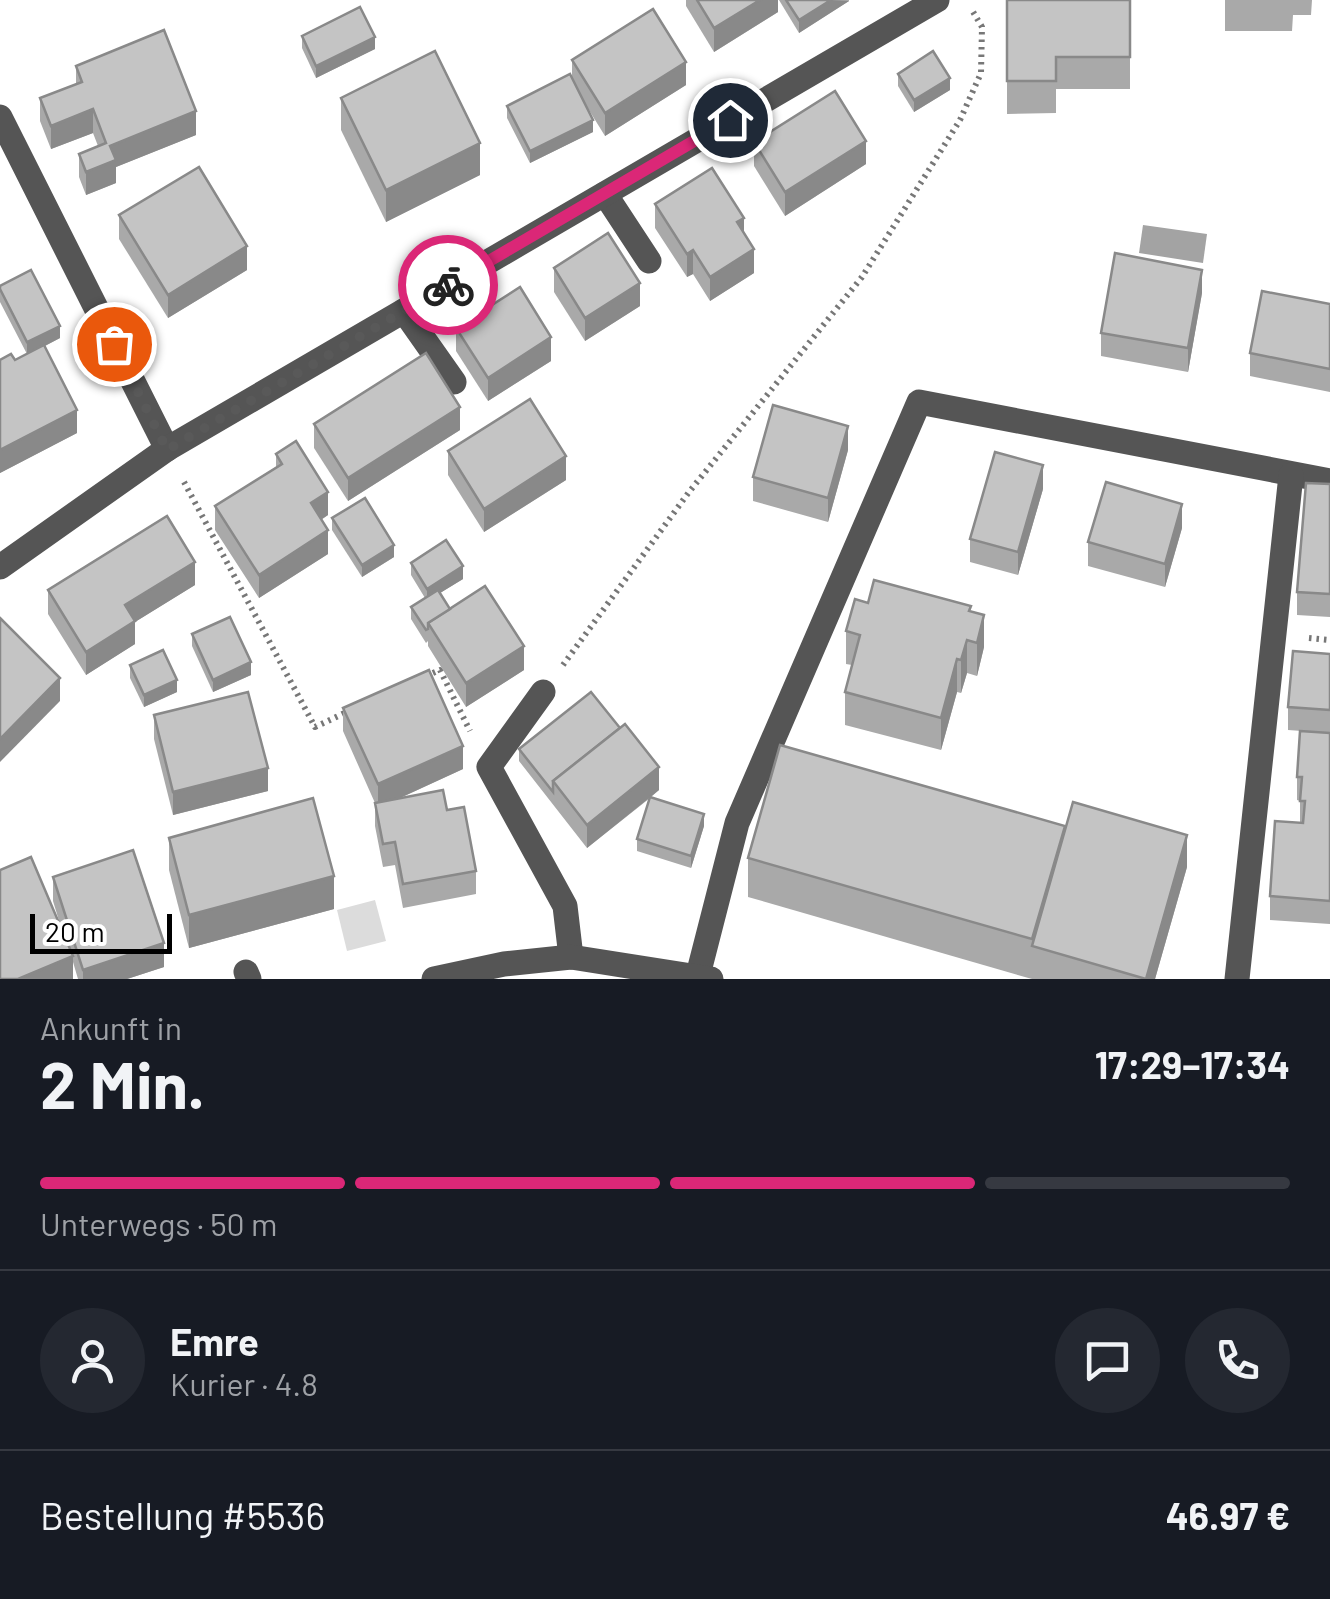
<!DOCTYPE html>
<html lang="de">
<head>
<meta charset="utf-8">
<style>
  :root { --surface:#171b24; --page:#242831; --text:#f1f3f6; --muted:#9ea1a6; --line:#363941; --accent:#db2777 }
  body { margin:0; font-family:Barlow,sans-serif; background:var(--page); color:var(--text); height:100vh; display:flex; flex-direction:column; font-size:38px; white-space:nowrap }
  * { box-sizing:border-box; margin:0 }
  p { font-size:32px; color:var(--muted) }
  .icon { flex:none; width:55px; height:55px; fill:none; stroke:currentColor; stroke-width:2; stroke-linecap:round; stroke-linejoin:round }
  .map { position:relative; height:979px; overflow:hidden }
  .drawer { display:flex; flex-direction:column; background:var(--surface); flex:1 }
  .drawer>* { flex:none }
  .scale { position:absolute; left:30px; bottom:25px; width:142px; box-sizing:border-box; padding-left:10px; border:5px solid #000; border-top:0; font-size:28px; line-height:35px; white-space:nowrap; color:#000; -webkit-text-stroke:8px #fff; paint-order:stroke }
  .pin { position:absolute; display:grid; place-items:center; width:85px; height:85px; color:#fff; margin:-42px; border:5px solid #fff; border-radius:50%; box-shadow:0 2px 10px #0007 }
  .courier { position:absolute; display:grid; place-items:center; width:100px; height:100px; margin:-50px; border:8px solid #db2777; border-radius:50%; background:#fff; color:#222; box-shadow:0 2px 12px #0007 }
  .overview em { font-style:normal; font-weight:700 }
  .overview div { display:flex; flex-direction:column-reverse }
  .overview { display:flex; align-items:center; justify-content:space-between; height:170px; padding:0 40px }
  h1 { font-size:65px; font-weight:700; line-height:75px }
  .bar { display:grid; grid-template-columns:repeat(4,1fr); gap:15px 10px; align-content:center; height:120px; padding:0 40px }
  .bar i { height:12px; border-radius:8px; background:var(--line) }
  .bar .current { background:var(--accent) }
  .bar p { grid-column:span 4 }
  .line { display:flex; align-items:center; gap:25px; padding:0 40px; border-top:2px solid var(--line) }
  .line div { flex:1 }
  .round { display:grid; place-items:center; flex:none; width:105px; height:105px; border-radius:52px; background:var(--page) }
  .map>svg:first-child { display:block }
  .green { fill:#dcdcdc }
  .water { fill:#a3a3a3 }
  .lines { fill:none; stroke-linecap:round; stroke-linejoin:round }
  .path { stroke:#777; stroke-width:6; stroke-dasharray:2.5 5; stroke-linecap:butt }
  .minor { stroke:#555; stroke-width:25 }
  .wall { fill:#a9a9a9 }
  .shaded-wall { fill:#898989 }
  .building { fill:#c4c4c4; stroke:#898989; stroke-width:2.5 }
  .done { stroke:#595959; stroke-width:10; stroke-dasharray:0 18 }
  .route { stroke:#db2777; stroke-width:12 }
</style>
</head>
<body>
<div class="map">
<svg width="1330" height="979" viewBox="0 0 1330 979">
  <rect width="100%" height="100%" fill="#fff"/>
  <path class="green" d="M 375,900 L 386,941 L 347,951 L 337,910 Z"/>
  <path class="water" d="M 1143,225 L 1207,234 L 1203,263 L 1139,253 Z"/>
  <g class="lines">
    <g class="path">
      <path d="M 184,482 L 315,727 L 351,710"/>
      <path d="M 1309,638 L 1330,640"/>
      <path d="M 563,665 L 689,492 L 862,277 L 960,120 L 981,73 L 982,27 L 972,10"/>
      <path d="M 426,676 L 440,670 L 470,731"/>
    </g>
    <g class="minor">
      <path d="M 0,117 L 167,449"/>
      <path d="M 605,194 L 649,261"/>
      <path d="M 404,311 L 454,382"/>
      <path d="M 0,567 L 167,449 L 937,0"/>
      <path d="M 543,692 L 489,767 L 565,906 L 571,957"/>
      <path d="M 246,972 L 249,979"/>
      <path d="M 698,975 L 737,823 L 919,402 L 1330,481"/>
      <path d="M 434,979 L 504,964 L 571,957 L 711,979"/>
      <path d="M 1237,979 L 1291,475"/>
    </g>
  </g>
  <g class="wall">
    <path d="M 686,0 L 778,0 L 778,12 L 714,52 L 686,6 Z"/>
    <path d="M 779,0 L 849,0 L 849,1 L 799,33 Z"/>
    <path d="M 1007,0 L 1130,0 L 1130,89 L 1056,89 L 1056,113 L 1007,114 Z"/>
    <path d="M 1225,0 L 1312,0 L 1311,15 L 1293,15 L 1292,31 L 1225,31 Z"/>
    <path d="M 302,36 L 375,49 L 316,78 L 302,48 Z"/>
    <path d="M 572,60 L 686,85 L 605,136 L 584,102 L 593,132 L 530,163 L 507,118 L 507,106 L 572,79 Z"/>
    <path d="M 76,66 L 196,135 L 116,167 L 116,183 L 86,195 L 79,177 L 79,154 L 98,146 L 93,133 L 51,149 L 40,121 L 40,98 L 76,84 Z"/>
    <path d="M 898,74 L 950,90 L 914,112 L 898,86 Z"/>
    <path d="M 341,98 L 480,175 L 386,222 L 341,130 Z"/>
    <path d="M 754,142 L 866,164 L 785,216 L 754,166 Z"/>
    <path d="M 655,204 L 744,233 L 754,273 L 710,301 L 693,274 L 687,277 L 655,228 Z"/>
    <path d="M 119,215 L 247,270 L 168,318 L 119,239 Z"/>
    <path d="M 554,268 L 640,306 L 585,341 L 554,292 Z"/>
    <path d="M 0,286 L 60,338 L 45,346 L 77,433 L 0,473 L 0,360 L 15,360 L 27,354 L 0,302 Z"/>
    <path d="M 1202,293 L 1188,372 L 1101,356 L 1101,333 Z"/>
    <path d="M 1330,304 L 1330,392 L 1250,376 L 1250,353 Z"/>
    <path d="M 456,328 L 551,361 L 488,401 L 456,351 Z"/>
    <path d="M 314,424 L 460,430 L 348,501 L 314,448 Z"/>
    <path d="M 848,450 L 828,522 L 753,501 L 753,477 Z"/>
    <path d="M 448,451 L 566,480 L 484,532 L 448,475 Z"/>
    <path d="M 276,454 L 328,515 L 321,520 L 328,554 L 259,598 L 215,530 L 215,506 L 276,468 Z"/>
    <path d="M 1330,484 L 1330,617 L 1297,615 L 1297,592 Z"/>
    <path d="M 1043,489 L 1018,575 L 970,562 L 970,539 Z"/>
    <path d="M 332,518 L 394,557 L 362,577 L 332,530 Z"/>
    <path d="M 1182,528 L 1165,587 L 1088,566 L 1088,542 Z"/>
    <path d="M 411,563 L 463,579 L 440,593 L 450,609 L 524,670 L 466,707 L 428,646 L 428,641 L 426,643 L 411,619 L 411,607 L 425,598 L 411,575 Z"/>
    <path d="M 195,585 L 135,622 L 135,644 L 86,675 L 48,614 L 48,590 Z"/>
    <path d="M 868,603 L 971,611 L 984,647 L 977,676 L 967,673 L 961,693 L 957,692 L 941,750 L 845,725 L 845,692 L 852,665 L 846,664 L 846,631 Z"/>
    <path d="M 192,634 L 251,675 L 213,692 L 192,646 Z"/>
    <path d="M 1330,654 L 1330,733 L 1288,730 L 1288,707 Z"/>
    <path d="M 130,665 L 177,692 L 144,707 L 130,678 Z"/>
    <path d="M 343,708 L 463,769 L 398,799 L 447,810 L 476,871 L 476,894 L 403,908 L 395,865 L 383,867 L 375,826 L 375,803 L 343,731 Z"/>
    <path d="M 154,715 L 268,791 L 173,815 L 154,739 Z"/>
    <path d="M 1330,733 L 1330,924 L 1270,920 L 1270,896 L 1300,823 L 1300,801 L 1297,800 L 1297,777 Z"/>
    <path d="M 519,749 L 659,790 L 651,797 L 704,826 L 691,868 L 637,851 L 637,839 L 650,798 L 587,848 L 519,761 Z"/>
    <path d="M 169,838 L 334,909 L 189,948 L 169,870 Z"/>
    <path d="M 748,858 L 1187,867 L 1155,979 L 1032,979 L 748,897 Z"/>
    <path d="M 53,877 L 164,967 L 127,979 L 78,979 L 73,962 L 73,979 L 64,937 L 53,901 Z"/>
  </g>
  <g class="shaded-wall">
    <path d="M 760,0 L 778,0 L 778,12 L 714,52 L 714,28 Z"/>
    <path d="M 831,0 L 849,1 L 799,33 L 799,20 Z"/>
    <path d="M 375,37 L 375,49 L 316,78 L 316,66 Z"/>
    <path d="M 686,62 L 686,85 L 605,136 L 605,113 Z"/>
    <path d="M 950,78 L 950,90 L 914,112 L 914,100 Z"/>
    <path d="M 93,109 L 93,133 L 51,149 L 51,126 Z"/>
    <path d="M 196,111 L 196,135 L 116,167 L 116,183 L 86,195 L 86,172 L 110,146 Z"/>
    <path d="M 593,120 L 593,132 L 530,163 L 530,151 Z"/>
    <path d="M 866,141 L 866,164 L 785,216 L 785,192 Z"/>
    <path d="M 480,143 L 480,175 L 386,222 L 386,190 Z"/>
    <path d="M 744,218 L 744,242 L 737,222 Z"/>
    <path d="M 247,246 L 247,270 L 168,318 L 168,295 Z"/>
    <path d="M 754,249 L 754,273 L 710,301 L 710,277 Z"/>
    <path d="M 693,250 L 693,274 L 687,277 L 687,254 Z"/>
    <path d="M 1202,270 L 1202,293 L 1188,372 L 1188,348 Z"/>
    <path d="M 640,283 L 640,306 L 585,341 L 585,318 Z"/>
    <path d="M 60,326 L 60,338 L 27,355 L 27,342 Z"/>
    <path d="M 551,337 L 551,361 L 488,401 L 488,378 Z"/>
    <path d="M 460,407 L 460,430 L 348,501 L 348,478 Z"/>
    <path d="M 77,410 L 77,433 L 0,473 L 0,450 Z"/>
    <path d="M 848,426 L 848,450 L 828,522 L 828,498 Z"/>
    <path d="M 566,456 L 566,480 L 484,532 L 484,509 Z"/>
    <path d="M 1043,465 L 1043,489 L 1018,575 L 1018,552 Z"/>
    <path d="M 328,492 L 328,515 L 311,526 L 311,503 Z"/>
    <path d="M 1182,504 L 1182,528 L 1165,587 L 1165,564 Z"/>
    <path d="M 328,530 L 328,554 L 259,598 L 259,575 Z"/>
    <path d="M 394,545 L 394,557 L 362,577 L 362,565 Z"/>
    <path d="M 195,562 L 195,585 L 135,622 L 135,644 L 86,675 L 86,652 L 125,605 Z"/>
    <path d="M 463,566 L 463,579 L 427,601 L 427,589 Z"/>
    <path d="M 984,615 L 984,647 L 977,676 L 977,643 Z"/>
    <path d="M 967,640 L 967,673 L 961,693 L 961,660 Z"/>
    <path d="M 524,646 L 524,670 L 466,707 L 466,683 Z"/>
    <path d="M 957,659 L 957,692 L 941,750 L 941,718 Z"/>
    <path d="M 251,662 L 251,675 L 213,692 L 213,680 Z"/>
    <path d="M 60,678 L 60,701 L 0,762 L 0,739 Z"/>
    <path d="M 177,680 L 177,692 L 144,707 L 144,695 Z"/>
    <path d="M 463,746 L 463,769 L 378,808 L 378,784 Z"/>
    <path d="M 659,767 L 659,790 L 587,848 L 587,825 Z"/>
    <path d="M 268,768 L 268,791 L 173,815 L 173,792 Z"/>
    <path d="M 704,814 L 704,826 L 691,868 L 691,856 Z"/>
    <path d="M 1187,835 L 1187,867 L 1155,979 L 1146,979 Z"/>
    <path d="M 334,876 L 334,909 L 189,948 L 189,915 Z"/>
    <path d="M 164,943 L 164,967 L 127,979 L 83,979 L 83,970 Z"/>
    <path d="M 73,956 L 73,979 L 18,979 Z"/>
  </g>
  <g class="building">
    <path d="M 697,0 L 760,0 L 714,28 Z"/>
    <path d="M 786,0 L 831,0 L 799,20 Z"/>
    <path d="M 1007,0 L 1130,0 L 1130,57 L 1056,57 L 1056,81 L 1007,81 Z"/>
    <path d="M 360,7 L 375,37 L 316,66 L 302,36 Z"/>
    <path d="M 653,9 L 686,62 L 605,113 L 572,60 Z"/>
    <path d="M 164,30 L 196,111 L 110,146 L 116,160 L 86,172 L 79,154 L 106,143 L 93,109 L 51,126 L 40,98 L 82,82 L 76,66 Z"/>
    <path d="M 435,51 L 480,143 L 386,190 L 341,98 Z"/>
    <path d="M 933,51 L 950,78 L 914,100 L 898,74 Z"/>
    <path d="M 570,74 L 593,120 L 530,151 L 507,106 Z"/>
    <path d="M 835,91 L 866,141 L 785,192 L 754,142 Z"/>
    <path d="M 199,167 L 247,246 L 168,295 L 119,215 Z"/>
    <path d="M 712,168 L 744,218 L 737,222 L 754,249 L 710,277 L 693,250 L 687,254 L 655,204 Z"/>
    <path d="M 608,233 L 640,283 L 585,318 L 554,268 Z"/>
    <path d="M 1115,253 L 1202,270 L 1188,348 L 1101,333 Z"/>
    <path d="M 31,270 L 60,326 L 27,342 L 0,289 L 0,286 Z"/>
    <path d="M 520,287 L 551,337 L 488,378 L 456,328 Z"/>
    <path d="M 1262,291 L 1330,304 L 1330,369 L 1250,353 Z"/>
    <path d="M 44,345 L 77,410 L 0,450 L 0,360 L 11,354 L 15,360 Z"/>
    <path d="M 426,353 L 460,407 L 348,478 L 314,424 Z"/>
    <path d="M 530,399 L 566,456 L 484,509 L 448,451 Z"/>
    <path d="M 773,405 L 848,426 L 828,498 L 753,477 Z"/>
    <path d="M 296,441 L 328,492 L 311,503 L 328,530 L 259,575 L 215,506 L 282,464 L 276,454 Z"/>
    <path d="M 995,452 L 1043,465 L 1018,552 L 970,539 Z"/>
    <path d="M 1106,482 L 1182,504 L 1165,564 L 1088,542 Z"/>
    <path d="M 1306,483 L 1330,484 L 1330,594 L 1297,592 Z"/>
    <path d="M 365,498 L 394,545 L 362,565 L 332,518 Z"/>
    <path d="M 167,516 L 195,562 L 125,605 L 135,621 L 86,652 L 48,590 Z"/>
    <path d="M 446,540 L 463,566 L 427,589 L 411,563 Z"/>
    <path d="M 874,580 L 971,606 L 969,611 L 984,615 L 977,643 L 967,640 L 961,660 L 957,659 L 941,718 L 845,692 L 860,635 L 846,631 L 855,599 L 868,603 Z"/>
    <path d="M 485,586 L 524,646 L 466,683 L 428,623 Z"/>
    <path d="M 438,590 L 450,609 L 428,623 L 428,629 L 426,630 L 411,607 Z"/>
    <path d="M 230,617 L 251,662 L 213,680 L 192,634 Z"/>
    <path d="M 0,618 L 60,678 L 0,739 Z"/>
    <path d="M 163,650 L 177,680 L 144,695 L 130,665 Z"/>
    <path d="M 1293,651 L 1330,654 L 1330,710 L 1288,707 Z"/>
    <path d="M 429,670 L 463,746 L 378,784 L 343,708 Z"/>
    <path d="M 248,692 L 268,768 L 173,792 L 154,715 Z"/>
    <path d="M 591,692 L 620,728 L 553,781 L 553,792 L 519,749 Z"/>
    <path d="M 625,724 L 659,767 L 587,825 L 553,781 Z"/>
    <path d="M 1300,731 L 1330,733 L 1330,901 L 1270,896 L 1275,821 L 1303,823 L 1305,801 L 1300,801 L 1302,777 L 1297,777 Z"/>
    <path d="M 780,745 L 1065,826 L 1032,939 L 748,858 Z"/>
    <path d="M 443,790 L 447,810 L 464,807 L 476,871 L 403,884 L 395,842 L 383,844 L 375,803 Z"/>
    <path d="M 650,797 L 704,814 L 691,856 L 637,839 Z"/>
    <path d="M 313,798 L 334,876 L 189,915 L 169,838 Z"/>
    <path d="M 1073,802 L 1187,835 L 1146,979 L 1032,946 Z"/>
    <path d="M 133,850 L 164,943 L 83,970 L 53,877 Z"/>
    <path d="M 31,857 L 73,956 L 18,979 L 0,979 L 0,870 Z"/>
  </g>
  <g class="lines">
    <path class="done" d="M 114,344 L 167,450 L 448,285"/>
    <path class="route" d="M 448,285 L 730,120"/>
  </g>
</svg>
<div class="scale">20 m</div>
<div class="pin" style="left:114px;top:344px;background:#ea580c"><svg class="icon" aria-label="bag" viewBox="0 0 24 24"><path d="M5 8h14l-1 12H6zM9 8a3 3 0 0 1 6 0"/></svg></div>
<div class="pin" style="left:730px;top:120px;background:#1f2937"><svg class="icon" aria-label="home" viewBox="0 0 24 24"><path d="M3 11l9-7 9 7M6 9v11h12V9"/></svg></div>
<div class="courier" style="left:448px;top:285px"><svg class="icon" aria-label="bike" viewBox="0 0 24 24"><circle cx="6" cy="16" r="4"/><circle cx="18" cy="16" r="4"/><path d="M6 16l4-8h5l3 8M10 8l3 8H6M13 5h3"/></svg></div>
</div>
<section class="drawer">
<div class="overview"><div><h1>2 Min.</h1><p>Ankunft in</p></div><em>17:29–17:34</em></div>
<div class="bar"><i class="current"></i><i class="current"></i><i class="current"></i><i></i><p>Unterwegs · 50 m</p></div>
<div class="line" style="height:180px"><a class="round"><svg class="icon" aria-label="person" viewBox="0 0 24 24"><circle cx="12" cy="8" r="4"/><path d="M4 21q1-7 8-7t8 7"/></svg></a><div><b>Emre</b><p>Kurier · 4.8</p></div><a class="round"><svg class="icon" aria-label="chat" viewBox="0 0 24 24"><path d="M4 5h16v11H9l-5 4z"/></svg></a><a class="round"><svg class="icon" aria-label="phone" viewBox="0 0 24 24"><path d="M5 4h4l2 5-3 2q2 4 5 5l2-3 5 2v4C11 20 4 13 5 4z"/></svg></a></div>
<div class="line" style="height:130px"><div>Bestellung #5536</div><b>46.97 €</b></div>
</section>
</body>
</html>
